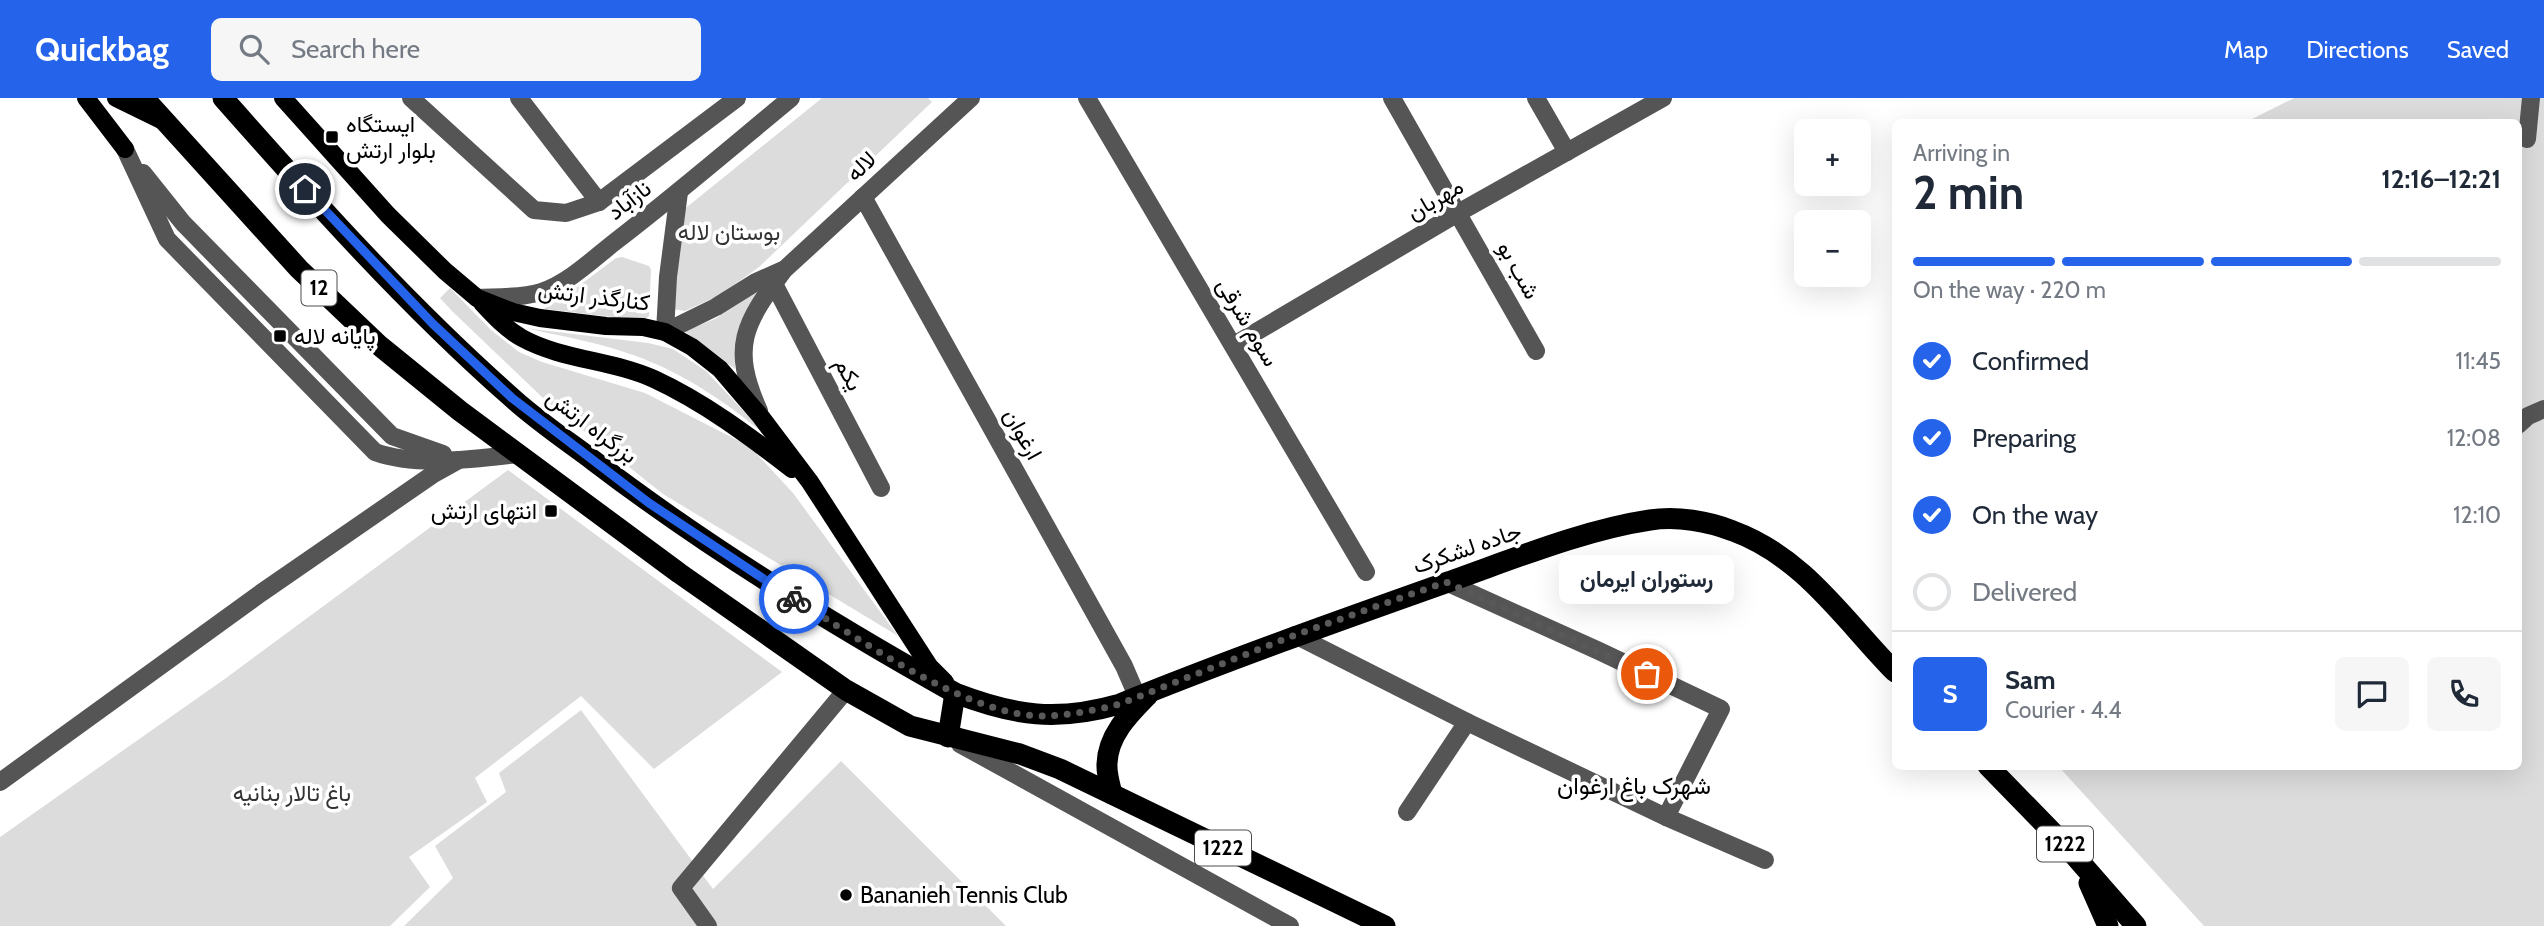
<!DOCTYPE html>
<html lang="en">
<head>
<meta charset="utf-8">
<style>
  :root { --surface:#fff; --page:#f6f6f7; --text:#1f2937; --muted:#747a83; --line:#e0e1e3; --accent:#2563eb }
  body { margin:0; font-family:Cabin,Vazirmatn,sans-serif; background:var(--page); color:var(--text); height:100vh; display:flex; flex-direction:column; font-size:26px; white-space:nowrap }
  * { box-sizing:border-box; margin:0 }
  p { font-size:23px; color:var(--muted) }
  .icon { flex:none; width:38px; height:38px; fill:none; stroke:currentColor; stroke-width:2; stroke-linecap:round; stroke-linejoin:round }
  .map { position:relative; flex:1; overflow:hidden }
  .details { position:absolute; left:1892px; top:21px; width:630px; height:651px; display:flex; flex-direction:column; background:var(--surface); border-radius:10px; box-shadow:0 7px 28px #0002 }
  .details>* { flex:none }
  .fabs { position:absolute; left:1794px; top:21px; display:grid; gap:14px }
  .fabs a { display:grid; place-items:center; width:77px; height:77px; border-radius:10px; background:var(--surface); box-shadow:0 7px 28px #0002; font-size:35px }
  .pin { position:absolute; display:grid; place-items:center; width:60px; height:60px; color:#fff; margin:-30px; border:4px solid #fff; border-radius:50%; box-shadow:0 2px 7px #0007 }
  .courier { position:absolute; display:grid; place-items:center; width:70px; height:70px; margin:-35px; border:5px solid #2563eb; border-radius:50%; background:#fff; color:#222; box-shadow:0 2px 9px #0007 }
  .bubble { position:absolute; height:49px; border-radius:10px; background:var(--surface); box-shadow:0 7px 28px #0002; font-size:23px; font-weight:700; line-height:49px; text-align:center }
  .overview em { font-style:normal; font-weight:700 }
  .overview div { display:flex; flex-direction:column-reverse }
  .overview { display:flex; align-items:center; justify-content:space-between; height:119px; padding:0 21px }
  h1 { font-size:46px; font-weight:700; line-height:52px }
  .bar { display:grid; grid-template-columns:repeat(4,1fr); gap:10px 7px; align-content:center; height:84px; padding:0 21px }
  .bar i { height:9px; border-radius:5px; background:var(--line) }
  .bar .current { background:var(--accent) }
  .bar p { grid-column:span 4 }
  .line { display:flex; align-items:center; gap:18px; padding:0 21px; border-top:2px solid var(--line) }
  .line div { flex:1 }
  .round { display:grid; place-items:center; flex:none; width:74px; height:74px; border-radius:10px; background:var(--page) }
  ol { padding:0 21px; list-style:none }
  li { display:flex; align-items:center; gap:21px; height:77px }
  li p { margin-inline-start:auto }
  li .icon { padding:7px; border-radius:50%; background:var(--accent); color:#fff; stroke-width:4 }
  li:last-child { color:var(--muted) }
  li i { width:38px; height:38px; border:4px solid var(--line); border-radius:50% }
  header { display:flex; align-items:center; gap:42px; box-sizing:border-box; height:98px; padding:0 35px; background:var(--accent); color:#fff }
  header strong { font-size:33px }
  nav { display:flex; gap:38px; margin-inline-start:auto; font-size:24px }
  .search { width:490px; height:63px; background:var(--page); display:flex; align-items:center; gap:18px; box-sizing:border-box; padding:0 24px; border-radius:10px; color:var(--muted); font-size:26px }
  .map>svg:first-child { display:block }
  .green { fill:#dcdcdc }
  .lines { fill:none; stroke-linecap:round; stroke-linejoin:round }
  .minor { stroke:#555; stroke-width:18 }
  .major { stroke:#000; stroke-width:18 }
  .highway { stroke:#000; stroke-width:21 }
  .done { stroke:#595959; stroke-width:7; stroke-dasharray:0 12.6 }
  .route { stroke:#2563eb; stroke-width:9 }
  .poi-dot { fill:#000; stroke:#fff; stroke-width:2.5 }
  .labels { text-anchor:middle; stroke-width:7; stroke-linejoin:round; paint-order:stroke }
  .shield { fill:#fff; stroke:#4c4c4c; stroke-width:2 }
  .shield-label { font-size:21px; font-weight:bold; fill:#000 }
  .poi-label { font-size:23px; fill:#000; stroke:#fff; text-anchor:start }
  .street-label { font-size:23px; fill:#000; stroke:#fff }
  .park-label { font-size:23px; fill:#333; stroke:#fff }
  .neighbourhood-label { font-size:24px; fill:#000; stroke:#fff }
</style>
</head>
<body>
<header>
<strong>Quickbag</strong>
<div class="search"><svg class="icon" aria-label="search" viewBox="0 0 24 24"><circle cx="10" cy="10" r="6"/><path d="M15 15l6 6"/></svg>Search here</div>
<nav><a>Map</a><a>Directions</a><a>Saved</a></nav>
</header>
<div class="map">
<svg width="2544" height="828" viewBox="0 0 2544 828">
  <rect width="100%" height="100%" fill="#fff"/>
  <g class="green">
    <path d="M 822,0 L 928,0 L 932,4 L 759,169 L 720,197 L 685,213 L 673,211 L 682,113 Z"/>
    <path d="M 2294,0 L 2544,0 L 2544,828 L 2204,828 L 2059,669 L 2518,668 L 2518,24 L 2246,24 Z"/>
    <path d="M 622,159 L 649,168 L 651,172 L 649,218 L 645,221 L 629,221 L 545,211 L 546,205 L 560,202 L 616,160 Z"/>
    <path d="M 766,188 C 745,220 734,232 735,271 L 684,233 L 715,221 Z"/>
    <path d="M 450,190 L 491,232 L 519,254 L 542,264 L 645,295 L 739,343 L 756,355 L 793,395 L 898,538 L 663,396 L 544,301 L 453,214 L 440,200 Z"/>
    <path d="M 524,230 L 648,245 L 673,251 L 706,273 L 768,339 C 725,303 678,271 624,254 C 591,243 557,237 524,230 Z"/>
    <path d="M 508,372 L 782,574 L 654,671 L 581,598 L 475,680 L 487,704 L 409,759 L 430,789 L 390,828 L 0,828 L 0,739 L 226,580 Z"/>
    <path d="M 581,612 L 713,791 L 841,663 L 1006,828 L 404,828 L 453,780 L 435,748 L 506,694 L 499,675 Z"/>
  </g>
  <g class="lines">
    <g class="minor">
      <path d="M 411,0 L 534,112 L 566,115 L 599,104 L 737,0"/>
      <path d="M 519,0 L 599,104"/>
      <path d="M 1087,0 L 1366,474"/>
      <path d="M 1392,0 L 1536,253"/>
      <path d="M 1536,0 L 1567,54"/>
      <path d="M 2527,41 L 2531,0"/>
      <path d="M 125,51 L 167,141 L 375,354 C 416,369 475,361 518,356"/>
      <path d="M 143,75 L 183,125 L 392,338 L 443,356"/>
      <path d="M 863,99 L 1124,568 L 1137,598"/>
      <path d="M 774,186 L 881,390"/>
      <path d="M 477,200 C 498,199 521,200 541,194 C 569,185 594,160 616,143 C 676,97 733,48 791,0"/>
      <path d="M 665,234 L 668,179 L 679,94"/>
      <path d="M 665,234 L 716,209 L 756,184 L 783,172"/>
      <path d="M 1234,247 L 1458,115 L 1663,0"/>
      <path d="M 759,313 C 730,248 744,226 784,172 L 971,0"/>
      <path d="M 2518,327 L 2528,318 L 2544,311"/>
      <path d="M 1295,537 L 1467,624 L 1666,719 L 1721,611 L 1599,553 L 1446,484"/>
      <path d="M 960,646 L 1290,828"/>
      <path d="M 0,684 L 261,495 L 432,377 L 459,362"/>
      <path d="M 1407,714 L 1467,624"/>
      <path d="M 1666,719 L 1765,762"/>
      <path d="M 708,828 L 681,790 L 846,592"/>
    </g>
    <g class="major">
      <path d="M 86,0 L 125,51"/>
      <path d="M 116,0 L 163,23"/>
      <path d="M 283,0 L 388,117 L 445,173 L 477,200 L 513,214 L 540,220 L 606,228 L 643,229 L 665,234 L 692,249 L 720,271 L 761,319 L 810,384 L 929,568 L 945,584"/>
      <path d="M 482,205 C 494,218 506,231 522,240 C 562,262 612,262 654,281 C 704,304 749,338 792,371"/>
    </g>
    <g class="highway">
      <path d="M 144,0 L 299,171 L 380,248 L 460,313 L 679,475 L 846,592 L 910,628 L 1020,656 L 1060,671 L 1385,828"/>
      <path d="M 223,0 C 314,103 407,207 510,298 C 536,322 566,342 594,363 C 708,450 830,525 955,595 C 1015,618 1057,624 1120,606 C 1228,562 1338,523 1448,484 C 1511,462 1583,432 1650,422 C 1677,418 1708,423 1733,433 C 1804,459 1844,522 1895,574"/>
      <path d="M 948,639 L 955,595"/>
      <path d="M 1988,668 L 2067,749 L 2136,828"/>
      <path d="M 1112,696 C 1110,687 1107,678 1107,669 C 1106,639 1129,616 1148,597"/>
      <path d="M 2089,785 L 2108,828"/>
    </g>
  </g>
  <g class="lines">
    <path class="done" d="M 794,501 C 859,540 969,620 1045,618 C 1070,617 1096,612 1120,606 L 1295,537 L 1446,484 L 1647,576"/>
    <path class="route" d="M 305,91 L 433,226 L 512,300 L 649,405 L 794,501"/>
  </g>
  <g class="poi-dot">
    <rect x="325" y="32" width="14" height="14" rx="3.5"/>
    <rect x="273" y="231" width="14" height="14" rx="3.5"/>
    <rect x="544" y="406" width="14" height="14" rx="3.5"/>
    <circle cx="846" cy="797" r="7"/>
  </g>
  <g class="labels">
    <g class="shield">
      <rect x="301.5" y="172.5" width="35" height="35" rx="5"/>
      <rect x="2037" y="728.5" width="56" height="35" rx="5"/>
      <rect x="1195" y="732.5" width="56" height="35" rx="5"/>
    </g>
    <g class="shield-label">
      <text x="319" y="197">12</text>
      <text x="2065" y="753">1222</text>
      <text x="1223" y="757">1222</text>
    </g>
    <g class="poi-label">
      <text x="346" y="34">ایستگاه<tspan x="346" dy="26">بلوار ارتش</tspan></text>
      <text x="294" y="246">پایانه لاله</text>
      <text x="537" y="421" text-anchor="end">انتهای ارتش</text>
      <text x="860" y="805">Bananieh Tennis Club</text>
    </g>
    <g class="street-label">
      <text transform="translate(861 68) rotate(-43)" y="8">لاله</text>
      <text transform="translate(1435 101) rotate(-30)" y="8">مهربان</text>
      <text transform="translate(629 102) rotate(-38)" y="8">نازآباد</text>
      <text transform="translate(1519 172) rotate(61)" y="8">شب بو</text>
      <text transform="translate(594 198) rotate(7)" y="8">کنارگذر ارتش</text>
      <text transform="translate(1248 224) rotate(59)" y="8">سوم شرقی</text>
      <text transform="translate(849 276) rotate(62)" y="8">یکم</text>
      <text transform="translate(592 328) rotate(37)" y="8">بزرگراه ارتش</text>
      <text transform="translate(1023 336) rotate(61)" y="8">ارغوان</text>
      <text transform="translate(1467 450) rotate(-19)" y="8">جاده لشکرک</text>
    </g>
    <g class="park-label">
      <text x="729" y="142">بوستان لاله</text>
      <text x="292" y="703">باغ تالار بنانیه</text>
    </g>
    <g class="neighbourhood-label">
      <text x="1634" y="696">شهرک باغ ارغوان</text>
    </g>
  </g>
</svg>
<div class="fabs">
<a>+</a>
<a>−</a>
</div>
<div class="pin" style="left:1647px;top:576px;background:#ea580c"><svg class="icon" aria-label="bag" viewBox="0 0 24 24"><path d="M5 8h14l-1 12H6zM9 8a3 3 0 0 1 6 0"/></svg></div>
<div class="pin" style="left:305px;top:91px;background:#1f2937"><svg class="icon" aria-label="home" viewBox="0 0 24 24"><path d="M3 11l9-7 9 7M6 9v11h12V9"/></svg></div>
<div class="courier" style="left:794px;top:501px"><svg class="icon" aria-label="bike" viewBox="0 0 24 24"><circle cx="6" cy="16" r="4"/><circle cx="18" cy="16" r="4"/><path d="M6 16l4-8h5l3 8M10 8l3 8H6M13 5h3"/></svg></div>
<div class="bubble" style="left:1559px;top:457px;width:175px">رستوران ايرمان</div>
<section class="details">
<div class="overview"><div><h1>2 min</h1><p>Arriving in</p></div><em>12:16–12:21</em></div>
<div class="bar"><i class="current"></i><i class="current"></i><i class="current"></i><i></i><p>On the way · 220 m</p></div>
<ol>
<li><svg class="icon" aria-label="check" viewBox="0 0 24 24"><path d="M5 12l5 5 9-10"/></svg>Confirmed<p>11:45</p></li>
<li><svg class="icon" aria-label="check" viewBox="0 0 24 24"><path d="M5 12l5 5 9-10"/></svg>Preparing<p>12:08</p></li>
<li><svg class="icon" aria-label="check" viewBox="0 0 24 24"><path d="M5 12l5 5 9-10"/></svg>On the way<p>12:10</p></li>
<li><i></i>Delivered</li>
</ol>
<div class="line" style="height:126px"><b class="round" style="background:var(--accent);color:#fff">S</b><div><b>Sam</b><p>Courier · 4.4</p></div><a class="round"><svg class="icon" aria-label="chat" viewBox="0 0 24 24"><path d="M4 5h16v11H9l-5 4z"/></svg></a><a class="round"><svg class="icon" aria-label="phone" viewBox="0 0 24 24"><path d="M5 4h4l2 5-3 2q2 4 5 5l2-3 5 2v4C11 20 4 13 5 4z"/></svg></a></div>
</section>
</div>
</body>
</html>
